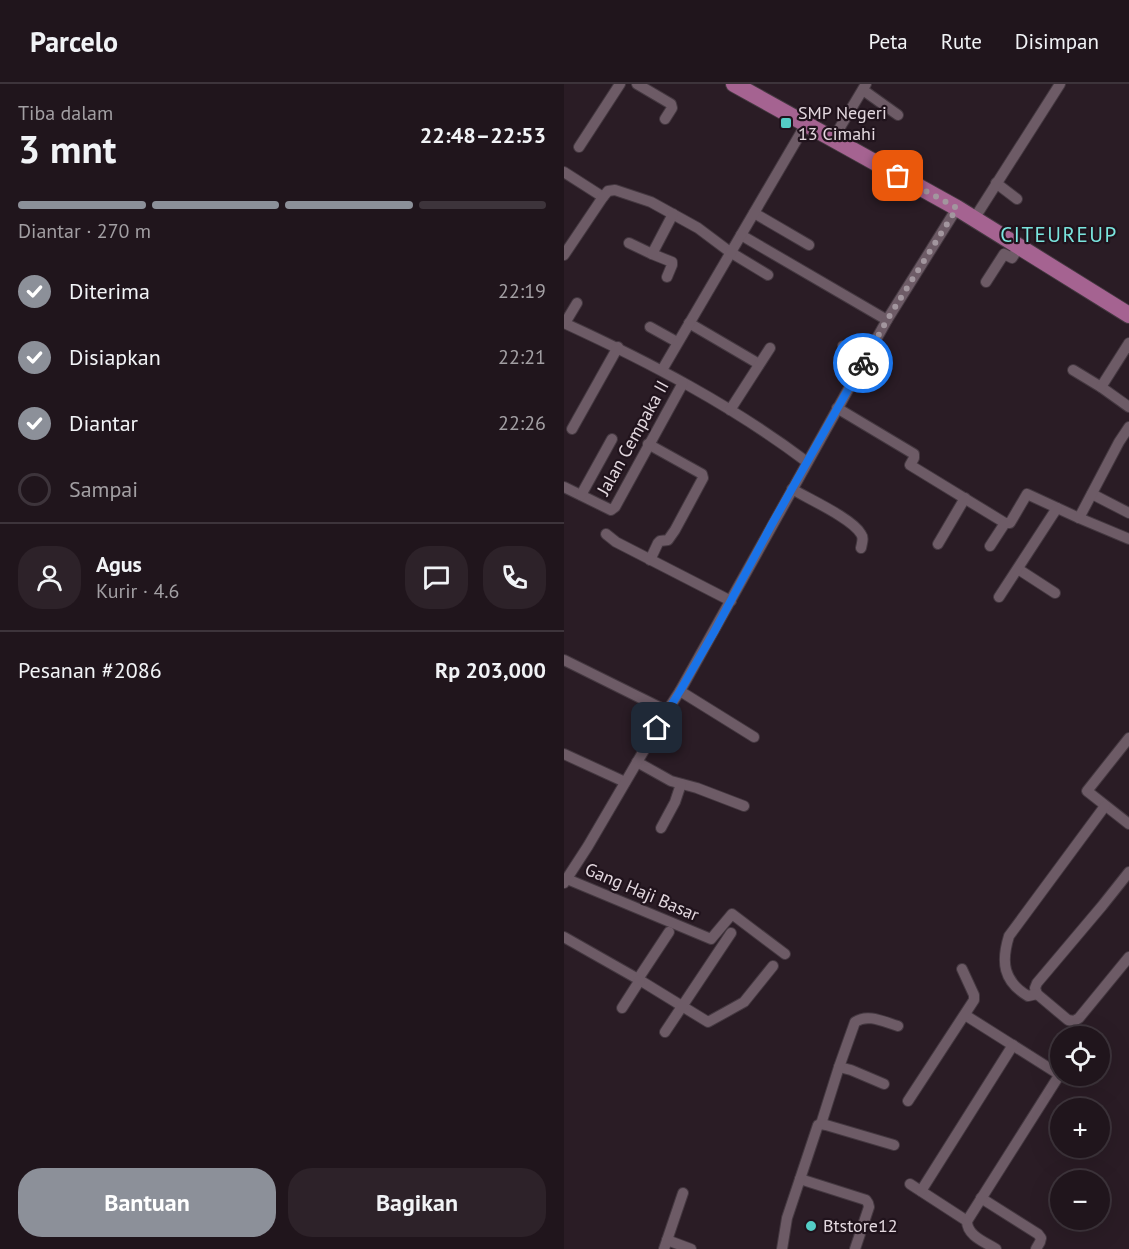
<!DOCTYPE html>
<html lang="id">
<head>
<meta charset="utf-8">
<style>
  :root { --surface:#20151c; --page:#2d2229; --text:#f1f3f6; --muted:#a29fa3; --line:#3d343b; --accent:#8c9099 }
  body { margin:0; font-family:"PT Sans",sans-serif; background:var(--page); color:var(--text); height:100vh; display:flex; flex-direction:column; font-size:22px; white-space:nowrap }
  * { box-sizing:border-box; margin:0 }
  p { font-size:20px; color:var(--muted) }
  .icon { flex:none; width:33px; height:33px; fill:none; stroke:currentColor; stroke-width:2; stroke-linecap:round; stroke-linejoin:round }
  .map { position:relative; flex:1; overflow:hidden }
  .sheet { display:flex; flex-direction:column; background:var(--surface); width:564px }
  .sheet>* { flex:none }
  .buttons { position:absolute; left:486px; top:942px; display:grid; gap:12px }
  .buttons a { display:grid; place-items:center; width:60px; height:60px; border-radius:50%; background:var(--surface); box-shadow:0 6px 24px #0002,0 0 0 2px var(--line); font-size:30px }
  .pin { position:absolute; display:grid; place-items:center; width:51px; height:51px; color:#fff; margin:-26px; border-radius:12px; box-shadow:0 3px 9px #0006 }
  .courier { position:absolute; display:grid; place-items:center; width:60px; height:60px; margin:-30px; border:4px solid #1a73e8; border-radius:50%; background:#fff; color:#222; box-shadow:0 2px 8px #0007 }
  .head em { font-style:normal; font-weight:700 }
  .head div { display:flex; flex-direction:column-reverse }
  .head { display:flex; align-items:center; justify-content:space-between; height:102px; padding:0 18px }
  h1 { font-size:39px; font-weight:700; line-height:45px }
  .bar { display:grid; grid-template-columns:repeat(4,1fr); gap:9px 6px; align-content:center; height:72px; padding:0 18px }
  .bar i { height:8px; border-radius:4px; background:var(--line) }
  .bar .selected { background:var(--accent) }
  .bar p { grid-column:span 4 }
  .line { display:flex; align-items:center; gap:15px; padding:0 18px; border-top:2px solid var(--line) }
  .line div { flex:1 }
  .round { display:grid; place-items:center; flex:none; width:63px; height:63px; border-radius:24px; background:var(--page) }
  ol { padding:0 18px; list-style:none }
  li { display:flex; align-items:center; gap:18px; height:66px }
  li p { margin-inline-start:auto }
  li .icon { padding:6px; border-radius:50%; background:var(--accent); color:#fff; stroke-width:4 }
  li:last-child { color:var(--muted) }
  li i { width:33px; height:33px; border:3px solid var(--line); border-radius:50% }
  .action { display:flex; gap:12px; margin-top:auto; padding:12px 18px }
  .action a { flex:1; height:69px; border-radius:24px; background:var(--accent); color:#fff; font-size:24px; font-weight:700; line-height:69px; text-align:center }
  .action a+a { background:var(--page); color:var(--text) }
  header { display:flex; align-items:center; gap:36px; box-sizing:border-box; height:84px; padding:0 30px; background:var(--surface); border-bottom:2px solid var(--line) }
  header strong { font-size:28px }
  nav { display:flex; gap:33px; margin-inline-start:auto; font-size:21px }
  main { display:flex; flex:1; min-height:0 }
  .map>svg:first-child { display:block }
  .lines { fill:none; stroke-linecap:round; stroke-linejoin:round }
  .street-casing { stroke:#443840; stroke-width:12 }
  .primary-casing { stroke:#443840; stroke-width:18 }
  .street { stroke:#6d5b66; stroke-width:10 }
  .primary { stroke:#a56391; stroke-width:16 }
  .done { stroke:#a2969e; stroke-width:6; stroke-dasharray:0 10.8 }
  .route { stroke:#1a73e8; stroke-width:8 }
  .poi-dot { fill:#54cdc6; stroke:#20131c; stroke-width:2 }
  .labels { text-anchor:middle; stroke-width:4.5; stroke-linejoin:round; paint-order:stroke }
  .poi-label { font-size:18px; fill:#e3d8df; stroke:#20131c; text-anchor:start }
  .street-label { font-size:18px; fill:#e3d8df; stroke:#20131c }
  .quarter-label { font-size:21px; letter-spacing:1.5px; fill:#7ae5de; stroke:#20131c }
</style>
</head>
<body>
<header>
<strong>Parcelo</strong>
<nav><a>Peta</a><a>Rute</a><a>Disimpan</a></nav>
</header>
<main>
<section class="sheet">
<div class="head"><div><h1>3 mnt</h1><p>Tiba dalam</p></div><em>22:48–22:53</em></div>
<div class="bar"><i class="selected"></i><i class="selected"></i><i class="selected"></i><i></i><p>Diantar · 270 m</p></div>
<ol>
<li><svg class="icon" aria-label="check" viewBox="0 0 24 24"><path d="M5 12l5 5 9-10"/></svg>Diterima<p>22:19</p></li>
<li><svg class="icon" aria-label="check" viewBox="0 0 24 24"><path d="M5 12l5 5 9-10"/></svg>Disiapkan<p>22:21</p></li>
<li><svg class="icon" aria-label="check" viewBox="0 0 24 24"><path d="M5 12l5 5 9-10"/></svg>Diantar<p>22:26</p></li>
<li><i></i>Sampai</li>
</ol>
<div class="line" style="height:108px"><a class="round"><svg class="icon" aria-label="person" viewBox="0 0 24 24"><circle cx="12" cy="8" r="4"/><path d="M4 21q1-7 8-7t8 7"/></svg></a><div><b>Agus</b><p>Kurir · 4.6</p></div><a class="round"><svg class="icon" aria-label="chat" viewBox="0 0 24 24"><path d="M4 5h16v11H9l-5 4z"/></svg></a><a class="round"><svg class="icon" aria-label="phone" viewBox="0 0 24 24"><path d="M5 4h4l2 5-3 2q2 4 5 5l2-3 5 2v4C11 20 4 13 5 4z"/></svg></a></div>
<div class="line" style="height:78px"><div>Pesanan #2086</div><b>Rp 203,000</b></div>
<div class="action"><a>Bantuan</a><a>Bagikan</a></div>
</section>
<div class="map">
<svg width="565" height="1165" viewBox="0 0 565 1165">
  <rect width="100%" height="100%" fill="#2a1c25"/>
  <g class="lines">
    <g class="street-casing">
      <g id="street">
        <path d="M 73,0 L 107,20 L 108,24 L 101,35"/>
        <path d="M 299,6 L 334,31"/>
        <path d="M 269,55 L 302,0"/>
        <path d="M 15,63 L 56,0"/>
        <path d="M 0,88 L 39,113"/>
        <path d="M 432,99 L 453,115"/>
        <path d="M 190,129 L 245,161"/>
        <path d="M 410,135 L 496,0"/>
        <path d="M 177,151 L 323,236"/>
        <path d="M 65,159 L 88,170"/>
        <path d="M 0,171 L 39,113 L 44,107 L 51,106 L 87,118 L 134,144 L 166,168 L 204,191"/>
        <path d="M 103,193 L 108,181 L 108,178 L 88,170 L 109,130"/>
        <path d="M 422,198 L 440,170 L 448,174 L 455,163"/>
        <path d="M 0,239 C 85,278 169,322 243,378"/>
        <path d="M 1,239 L 13,219"/>
        <path d="M 125,239 L 195,280"/>
        <path d="M 86,243 L 113,258"/>
        <path d="M 279,262 L 301,276"/>
        <path d="M 98,286 L 242,40"/>
        <path d="M 509,286 L 537,303 L 565,323"/>
        <path d="M 537,303 L 565,259"/>
        <path d="M 273,324 L 350,370 L 350,374 L 346,381 L 441,439"/>
        <path d="M 166,326 L 206,264"/>
        <path d="M 8,345 L 54,263"/>
        <path d="M 84,360 L 138,390 L 139,394 L 111,446 L 104,456 L 96,457 L 94,459 L 86,476"/>
        <path d="M 0,403 L 47,426 L 51,423 L 119,299"/>
        <path d="M 228,405 C 245,415 289,435 297,450 C 300,454 298,459 297,464"/>
        <path d="M 528,410 L 565,429"/>
        <path d="M 17,411 L 48,355"/>
        <path d="M 515,434 L 555,358 L 565,343"/>
        <path d="M 42,450 L 52,458 L 167,517"/>
        <path d="M 374,460 L 401,414"/>
        <path d="M 426,462 L 441,439 L 446,439 L 463,410 L 515,434 L 565,455"/>
        <path d="M 454,485 L 491,509"/>
        <path d="M 435,513 L 493,424"/>
        <path d="M 0,576 L 103,627"/>
        <path d="M 116,607 L 190,653"/>
        <path d="M 565,654 L 523,707 L 565,740"/>
        <path d="M 0,670 L 61,698"/>
        <path d="M 73,678 L 107,697 L 133,704 L 180,722"/>
        <path d="M 97,744 L 111,718 L 117,700"/>
        <path d="M 565,788 L 538,822 L 473,899 L 471,904 L 473,910 L 504,936 L 510,937 L 515,934 L 565,873"/>
        <path d="M 3,795 L 147,855 L 168,830 L 221,870"/>
        <path d="M 0,799 L 24,762 L 103,627 L 116,607 L 323,236 L 393,124"/>
        <path d="M 0,853 L 74,895 L 144,938 L 180,918 L 209,882"/>
        <path d="M 74,895 L 105,848"/>
        <path d="M 473,910 L 464,912 C 439,897 437,878 445,852 L 541,722"/>
        <path d="M 58,924 L 76,896"/>
        <path d="M 401,931 L 496,991"/>
        <path d="M 101,948 L 167,849"/>
        <path d="M 275,983 L 287,986 L 320,1000"/>
        <path d="M 344,1017 L 410,916 L 410,911 L 398,885"/>
        <path d="M 257,1040 L 275,983 L 291,938 C 304,929 320,938 334,942"/>
        <path d="M 236,1095 L 302,1116 L 304,1119 L 305,1123 L 291,1165"/>
        <path d="M 346,1100 L 403,1137"/>
        <path d="M 357,1107 L 449,961"/>
        <path d="M 417,1114 L 474,1150 L 477,1154 L 476,1158 L 472,1165"/>
        <path d="M 103,1156 L 127,1165"/>
        <path d="M 100,1165 L 119,1109"/>
        <path d="M 218,1165 L 223,1134 L 254,1041 L 257,1040 L 262,1041 L 330,1061"/>
        <path d="M 432,1165 C 421,1158 403,1152 403,1137 L 496,990"/>
      </g>
    </g>
    <g class="primary-casing">
      <path id="primary" d="M 170,0 L 393,124 L 565,231"/>
    </g>
    <use href="#street" class="street"/>
    <use href="#primary" class="primary"/>
  </g>
  <g class="lines">
    <path class="done" d="M 299,279 L 323,236 L 393,124 L 334,92"/>
    <path class="route" d="M 93,644 L 116,607 L 150,548 L 208,440 L 299,279"/>
  </g>
  <g class="poi-dot">
    <rect x="216" y="33" width="12" height="12" rx="3"/>
    <circle cx="247" cy="1142" r="6"/>
  </g>
  <g class="labels">
    <g class="poi-label">
      <text x="234" y="35">SMP Negeri<tspan x="234" dy="21">13 Cimahi</tspan></text>
      <text x="259" y="1148">Btstore12</text>
    </g>
    <g class="street-label">
      <text transform="translate(69 354) rotate(-61)" y="6">Jalan Cempaka II</text>
      <text transform="translate(78 808) rotate(23)" y="6">Gang Haji Basar</text>
    </g>
    <g class="quarter-label">
      <text x="495" y="158">CITEUREUP</text>
    </g>
  </g>
</svg>
<div class="buttons">
<a><svg class="icon" aria-label="locate" viewBox="0 0 24 24"><circle cx="12" cy="12" r="6"/><path d="M12 2v4M12 18v4M2 12h4M18 12h4"/></svg></a>
<a>+</a>
<a>−</a>
</div>
<div class="pin" style="left:334px;top:92px;background:#ea580c"><svg class="icon" aria-label="bag" viewBox="0 0 24 24"><path d="M5 8h14l-1 12H6zM9 8a3 3 0 0 1 6 0"/></svg></div>
<div class="pin" style="left:93px;top:644px;background:#1f2937"><svg class="icon" aria-label="home" viewBox="0 0 24 24"><path d="M3 11l9-7 9 7M6 9v11h12V9"/></svg></div>
<div class="courier" style="left:299px;top:279px"><svg class="icon" aria-label="bike" viewBox="0 0 24 24"><circle cx="6" cy="16" r="4"/><circle cx="18" cy="16" r="4"/><path d="M6 16l4-8h5l3 8M10 8l3 8H6M13 5h3"/></svg></div>
</div>
</main>
</body>
</html>
